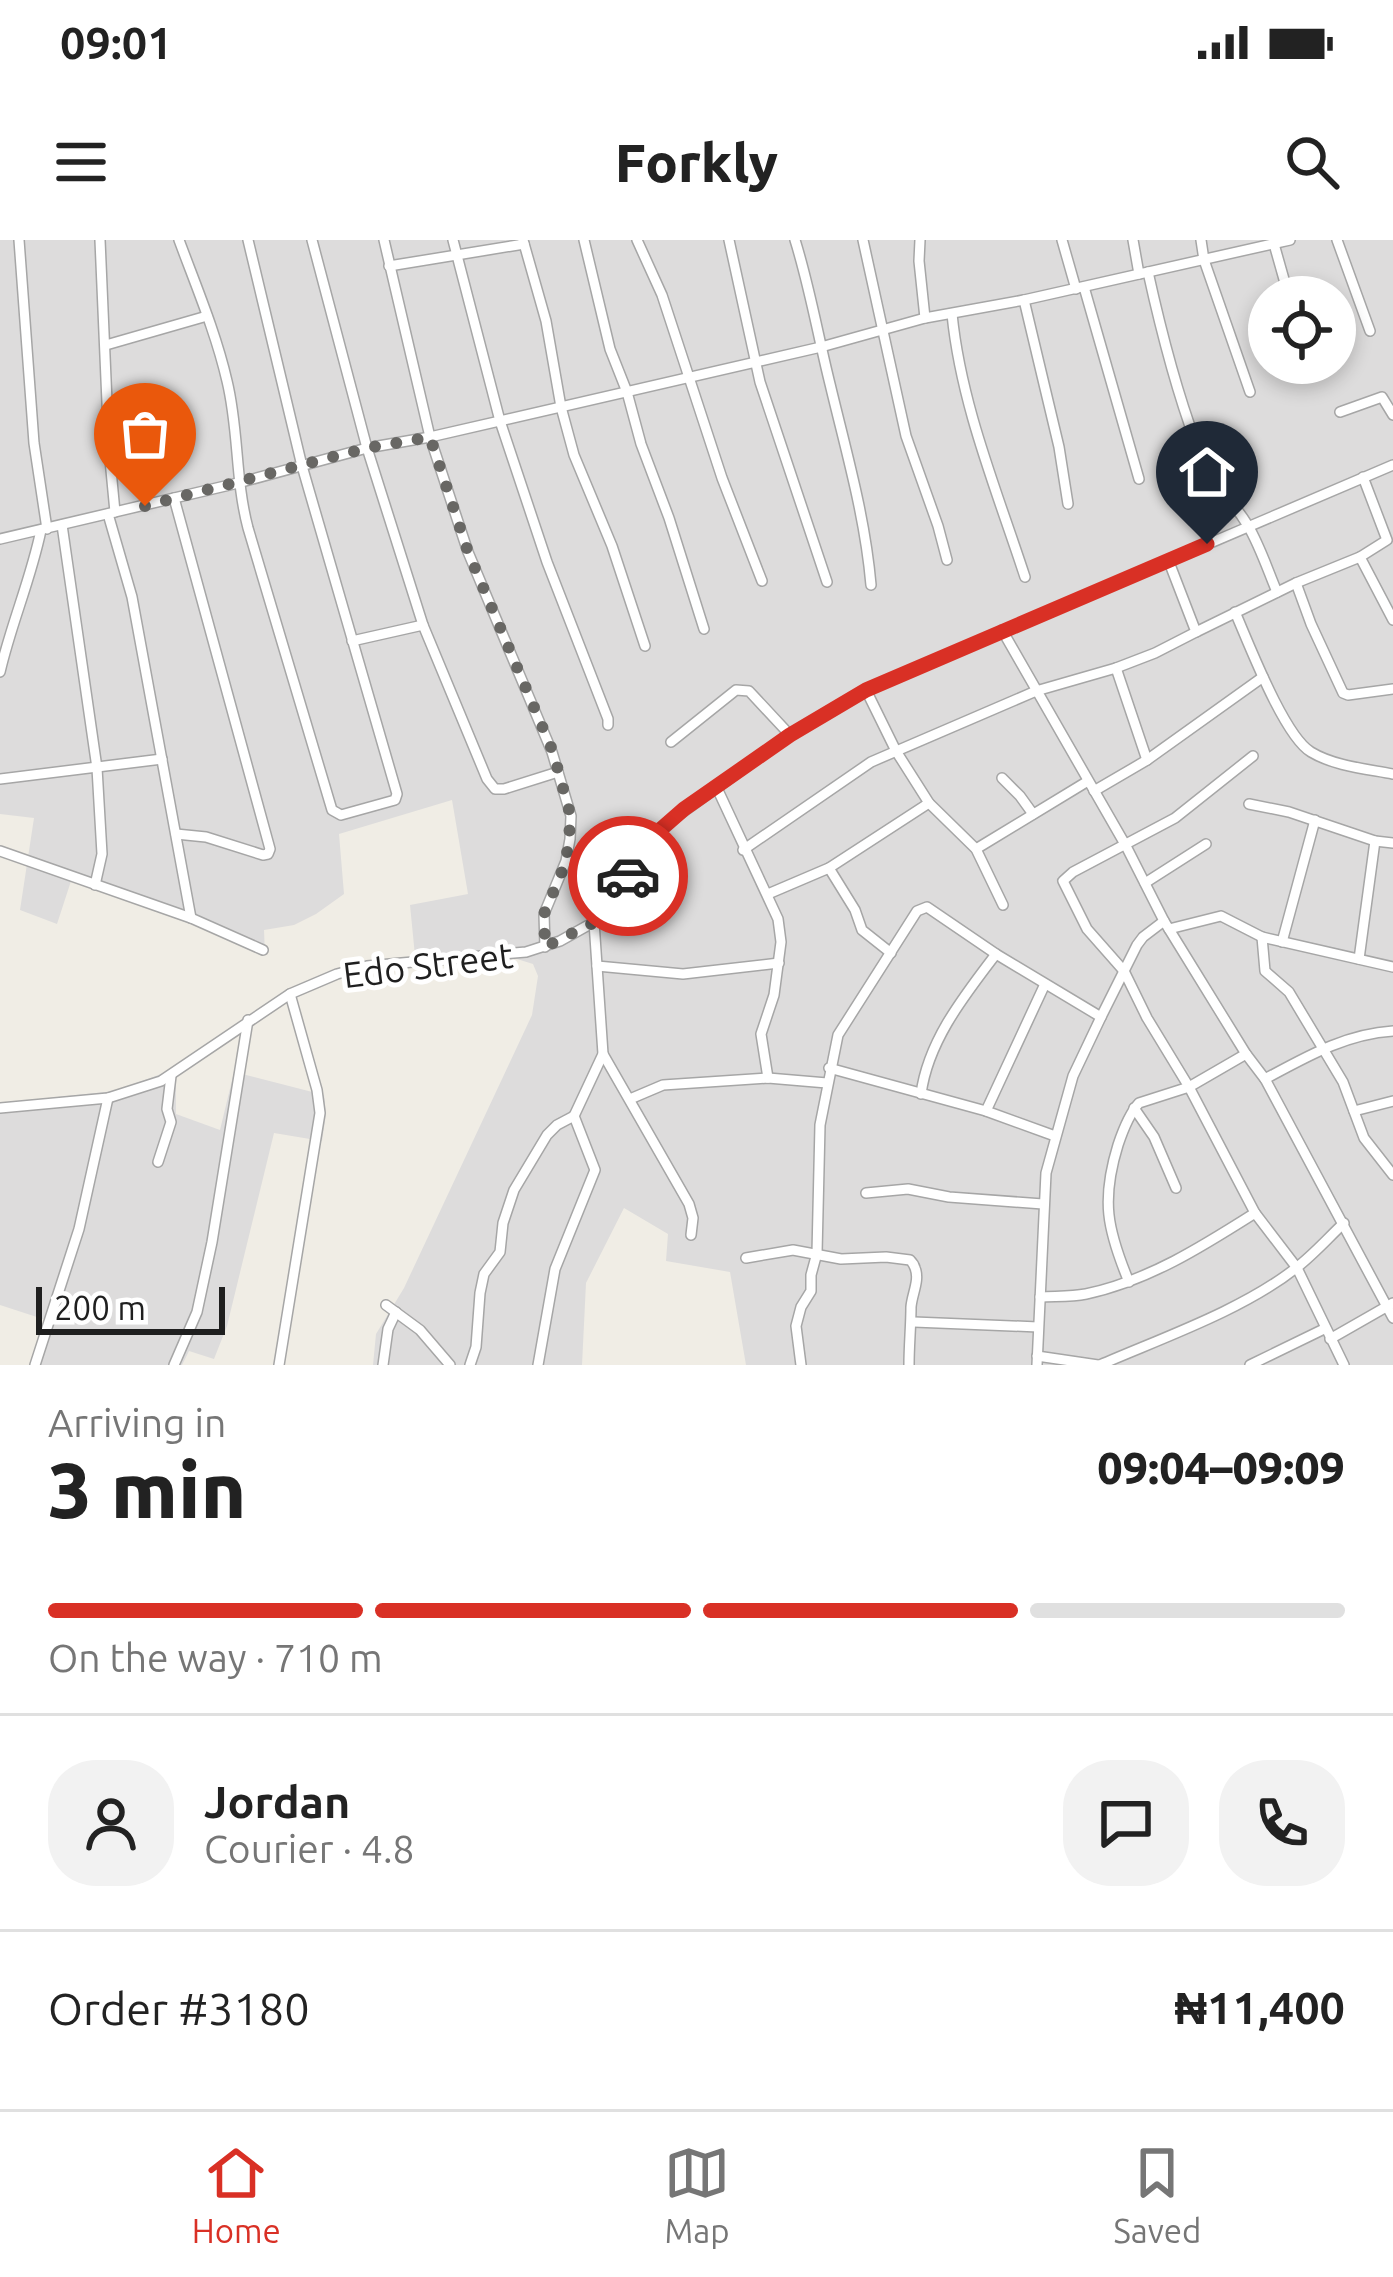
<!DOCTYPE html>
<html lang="en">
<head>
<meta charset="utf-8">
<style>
  :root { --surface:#fff; --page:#f2f2f2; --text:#222; --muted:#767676; --line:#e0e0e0; --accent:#d93025 }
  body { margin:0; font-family:Ubuntu,sans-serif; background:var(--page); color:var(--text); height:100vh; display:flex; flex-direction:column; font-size:45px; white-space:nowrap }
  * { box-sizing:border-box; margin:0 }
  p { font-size:39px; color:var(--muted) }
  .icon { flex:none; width:66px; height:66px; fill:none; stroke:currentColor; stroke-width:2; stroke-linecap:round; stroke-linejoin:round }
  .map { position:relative; height:1125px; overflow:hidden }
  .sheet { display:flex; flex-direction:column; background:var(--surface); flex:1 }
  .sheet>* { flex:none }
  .controls { position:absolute; left:1248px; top:36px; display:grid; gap:24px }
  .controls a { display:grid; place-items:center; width:108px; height:108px; border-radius:50%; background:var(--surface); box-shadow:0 6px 18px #0003; font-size:60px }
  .scale { position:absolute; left:36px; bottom:30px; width:189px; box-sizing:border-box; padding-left:12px; border:6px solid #1f1f1f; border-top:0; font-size:33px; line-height:42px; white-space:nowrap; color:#1f1f1f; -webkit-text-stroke:9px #fff; paint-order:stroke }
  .pin { position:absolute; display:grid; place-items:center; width:102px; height:102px; color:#fff; margin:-123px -51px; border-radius:50% 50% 50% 0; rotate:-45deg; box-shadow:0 0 12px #0007 }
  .pin .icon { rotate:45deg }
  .courier { position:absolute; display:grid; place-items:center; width:120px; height:120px; margin:-60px; border:9px solid #d93025; border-radius:50%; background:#fff; color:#222; box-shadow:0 3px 15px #0007 }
  .headline em { font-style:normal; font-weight:800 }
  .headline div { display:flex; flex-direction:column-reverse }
  .headline { display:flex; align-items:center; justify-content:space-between; height:204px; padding:0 48px }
  h1 { font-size:78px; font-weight:800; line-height:90px }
  .bar { display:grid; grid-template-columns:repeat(4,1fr); gap:18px 12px; align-content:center; height:144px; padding:0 48px }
  .bar i { height:15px; border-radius:9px; background:var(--line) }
  .bar .selected { background:var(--accent) }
  .bar p { grid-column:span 4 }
  .line { display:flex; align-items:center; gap:30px; padding:0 48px; border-top:3px solid var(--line) }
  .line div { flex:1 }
  .round { display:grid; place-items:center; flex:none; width:126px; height:126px; border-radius:48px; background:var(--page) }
  .status { display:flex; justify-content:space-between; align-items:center; height:84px; padding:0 60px; background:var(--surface); direction:ltr }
  .status svg { height:33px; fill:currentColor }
  header { display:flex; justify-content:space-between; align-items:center; height:156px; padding:0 48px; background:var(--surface); font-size:54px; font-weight:800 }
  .dock { display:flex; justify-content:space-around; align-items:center; height:168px; border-top:3px solid var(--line); background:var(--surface); font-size:33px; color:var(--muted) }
  .dock a { display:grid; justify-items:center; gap:6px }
  .dock .selected { color:var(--accent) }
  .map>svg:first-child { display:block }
  .residential { fill:#dddcdc; fill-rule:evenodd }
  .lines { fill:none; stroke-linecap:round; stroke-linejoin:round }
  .minor-casing { stroke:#a6a6a6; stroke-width:12 }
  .minor { stroke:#fff; stroke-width:9 }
  .done { stroke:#686764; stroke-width:12; stroke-dasharray:0 21.6 }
  .route { stroke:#d93025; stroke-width:15 }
  .labels { text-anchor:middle; stroke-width:10; stroke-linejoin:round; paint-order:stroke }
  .street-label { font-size:36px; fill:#1f1f1f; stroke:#fff }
</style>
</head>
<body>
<div class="status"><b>09:01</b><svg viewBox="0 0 49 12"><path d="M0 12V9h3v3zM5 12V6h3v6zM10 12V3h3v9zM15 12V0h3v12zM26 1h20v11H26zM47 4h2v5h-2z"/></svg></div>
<header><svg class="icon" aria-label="menu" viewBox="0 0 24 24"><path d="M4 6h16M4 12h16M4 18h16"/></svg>Forkly<svg class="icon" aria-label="search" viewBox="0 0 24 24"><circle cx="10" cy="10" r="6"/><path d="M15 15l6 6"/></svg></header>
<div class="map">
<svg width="1393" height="1125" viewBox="0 0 1393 1125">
  <rect width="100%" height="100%" fill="#f0ede5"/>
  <g class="residential">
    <path d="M 0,0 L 1393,0 L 1393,1125 L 746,1125 L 730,1032 L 666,1021 L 668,994 L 624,968 L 586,1043 L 582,1125 L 373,1125 L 376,1094 L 404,1048 L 532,775 L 538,736 L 533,724 L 517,719 L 416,726 L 410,665 L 468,654 L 452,560 L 339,594 L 344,654 L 316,674 L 294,685 L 264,690 L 265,715 L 191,684 L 71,641 L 57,684 L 20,670 L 34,578 L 0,574 ZM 1269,57 L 1335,57 L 1335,123 L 1269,123 Z"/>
    <path d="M 172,830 L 176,839 L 176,874 L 220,890 L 234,832 L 324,855 L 326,874 L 322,901 L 274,893 L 227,1086 L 214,1119 L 189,1111 L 182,1125 L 33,1125 L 46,1080 L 0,1065 L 0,863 L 115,851 Z"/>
  </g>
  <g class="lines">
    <g class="minor-casing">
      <g id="minor">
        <path d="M 19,0 L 34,203 L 47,289"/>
        <path d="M 100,0 L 109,209 L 115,272"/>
        <path d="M 179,0 C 196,46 216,93 227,141 C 239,190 235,239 248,288 L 332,570 L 341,575 L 395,560 L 397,554 L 302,226 L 248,0"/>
        <path d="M 312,0 L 367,208 L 423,385 L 487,539 L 495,549 L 504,549 L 558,532"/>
        <path d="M 384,0 L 430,197 L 468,312 L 552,512 L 571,576 L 570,599 L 566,621 L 544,674 L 545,707"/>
        <path d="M 453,0 L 500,181 L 547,322 L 608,479 L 608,485"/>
        <path d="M 523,0 L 546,81 L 561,167 L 574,215 L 612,306 L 645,406"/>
        <path d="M 584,0 L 610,109 L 627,152 L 641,204 L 669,278 L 704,389"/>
        <path d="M 637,0 L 662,55 L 722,238 L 762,341"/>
        <path d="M 729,0 L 760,142 L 827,342"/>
        <path d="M 795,0 C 810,48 818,96 830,144 C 846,211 865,276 871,345"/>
        <path d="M 863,0 L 906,196 L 938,286 L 947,320"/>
        <path d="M 920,0 L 919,21 L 925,78"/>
        <path d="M 1062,0 L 1076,49"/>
        <path d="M 1133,0 L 1139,34"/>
        <path d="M 1201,0 L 1204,20 L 1250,152"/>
        <path d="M 1337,0 L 1370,91"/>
        <path d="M 1274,4 L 1289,57"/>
        <path d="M 389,26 L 524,4"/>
        <path d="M 1148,32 C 1161,91 1175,147 1196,203"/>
        <path d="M 1084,47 L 1139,239"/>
        <path d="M 1024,60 L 1059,207 L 1068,264"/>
        <path d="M 952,74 C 961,165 997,251 1025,337"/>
        <path d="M 106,105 L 207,76"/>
        <path d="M 1340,172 L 1382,157 L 1393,175"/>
        <path d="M 1363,237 L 1387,300 L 1360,317 L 1393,380"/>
        <path d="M 1214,249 C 1250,272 1261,314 1277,352"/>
        <path d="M 174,258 L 270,609 L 268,614 L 263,615 L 206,597 L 176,594"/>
        <path d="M 108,274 L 132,357 L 191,678"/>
        <path d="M 62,285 L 97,528 L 102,614 L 95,645"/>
        <path d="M 0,299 L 238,243 L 367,208 L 430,197 L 821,107 L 925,78 L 1024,60 L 1290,0"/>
        <path d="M 1296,343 L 1311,384 L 1343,453 L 1348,455 L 1393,449"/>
        <path d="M 1235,372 C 1249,404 1284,496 1311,512 C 1334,526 1367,529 1393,534"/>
        <path d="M 1002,390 L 1126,606 L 1164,681 L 1246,814 L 1265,839 L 1393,1078"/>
        <path d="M 1196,392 L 1296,343 L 1360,317"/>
        <path d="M 352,401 L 423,385"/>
        <path d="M 1116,428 L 1147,520"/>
        <path d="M 0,432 C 11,384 31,339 41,290"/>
        <path d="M 866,450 L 896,511 L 929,563 L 976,609 L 1003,665"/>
        <path d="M 671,502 L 736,450 L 749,451 L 790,495"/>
        <path d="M 1253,516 L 1175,578 L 1073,632 L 1063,641 L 1087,689 L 1124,731 L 1147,778 L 1189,847 L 1255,973 L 1297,1028 L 1344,1125"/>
        <path d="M 1002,538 L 1020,556 L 1033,574"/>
        <path d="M 0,539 L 162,519"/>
        <path d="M 716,546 L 778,679 L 781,702 L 774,755 L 761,794 L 768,838"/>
        <path d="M 1094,551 L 1147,520 L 1263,437"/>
        <path d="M 1249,564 L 1289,572 L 1375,601 L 1393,603"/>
        <path d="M 976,609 L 1088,541"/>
        <path d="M 743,610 L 871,522 L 1036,451 L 1116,428 L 1155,413 L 1196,392 L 1169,322"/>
        <path d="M 0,611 L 191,678 L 263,710"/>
        <path d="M 829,628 L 855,670 L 862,690 L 891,713"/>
        <path d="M 1145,643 L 1206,604"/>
        <path d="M 768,654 L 829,628 L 929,563"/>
        <path d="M 1169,689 L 1221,676 L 1262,697 L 1393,727"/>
        <path d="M 1262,697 L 1265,731 L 1289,752 L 1343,842 L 1364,898 L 1393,935"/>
        <path d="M 1282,702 L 1315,580"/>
        <path d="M 1359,719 L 1375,601"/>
        <path d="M 597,726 L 683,734 L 779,723"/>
        <path d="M 1101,777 L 1137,705 L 1143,697 L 1164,681"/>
        <path d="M 603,814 L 689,964 L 693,978 L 691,995"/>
        <path d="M 829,828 L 986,871 L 1055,896"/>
        <path d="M 1265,839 C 1306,817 1345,794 1393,791"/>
        <path d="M 921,854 C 928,801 964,756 996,714"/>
        <path d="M 630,859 L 663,845 L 768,838 L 827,843"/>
        <path d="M 0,868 L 108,858 L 161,841 L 290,754 L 337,734 L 367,726 L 526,712 L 560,701 L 594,682 L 661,588 L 790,495 L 866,450 L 1393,225"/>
        <path d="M 1134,868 L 1154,897 L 1176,948"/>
        <path d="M 986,871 L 1045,744"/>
        <path d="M 1354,871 L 1393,861"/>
        <path d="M 158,922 L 171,882 L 167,869 L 171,836"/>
        <path d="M 866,953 L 908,949 L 949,957 L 1043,964"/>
        <path d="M 746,1018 L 793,1010 L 841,1019 L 886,1017 L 910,1020 C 912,1022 914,1024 915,1028 C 920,1040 912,1054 911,1067 C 911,1086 909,1105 909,1125"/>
        <path d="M 1129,1042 C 1107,989 1101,960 1118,905 C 1123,890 1129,874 1139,863 L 1189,847 L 1246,814"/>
        <path d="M 1040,1057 C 1055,1056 1071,1057 1086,1054 C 1148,1041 1203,1006 1255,973"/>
        <path d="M 386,1065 L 420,1090 L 450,1125"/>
        <path d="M 914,1082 L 1038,1087"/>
        <path d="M 1330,1099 L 1393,1063"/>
        <path d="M 1037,1116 L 1098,1125"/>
        <path d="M 35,1125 L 79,989 L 108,858"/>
        <path d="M 174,1125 L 197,1072 L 212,1002 L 248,780"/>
        <path d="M 279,1125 L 320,873 L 317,850 L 290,754"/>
        <path d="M 383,1125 L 388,1089 L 396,1072"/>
        <path d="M 470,1125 L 476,1107 L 480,1053 L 484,1034 L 500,1012 L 503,983 L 514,950 L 547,895 L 557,885 L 574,876"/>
        <path d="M 538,1125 L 555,1029 L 595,930 L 574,876 L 603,814 L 594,682"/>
        <path d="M 801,1125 L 796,1086 L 801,1067 L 811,1051 L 811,1035 L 817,1013 L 820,885 L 838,795 L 917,671 L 927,667 L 996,714 L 1101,777 L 1073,836 L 1046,933 L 1037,1125"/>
        <path d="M 1100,1125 C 1162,1098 1243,1070 1296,1028 C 1313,1015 1328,998 1344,983"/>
        <path d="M 1250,1125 L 1324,1089"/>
      </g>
    </g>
    <use href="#minor" class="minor"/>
  </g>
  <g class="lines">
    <path class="done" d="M 145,266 L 367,208 L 430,197 L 468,312 L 553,512 L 571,577 L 566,622 L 544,674 L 545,707 L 595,682 L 628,636"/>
    <path class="route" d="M 628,636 L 652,597 L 684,569 L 790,495 L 866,450 L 1207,304"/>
  </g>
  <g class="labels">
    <g class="street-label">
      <text transform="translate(428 725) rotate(-7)" y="13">Edo Street</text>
    </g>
  </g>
</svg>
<div class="controls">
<a><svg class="icon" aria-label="locate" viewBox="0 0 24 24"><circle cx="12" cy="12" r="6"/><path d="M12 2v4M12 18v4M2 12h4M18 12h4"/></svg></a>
</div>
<div class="scale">200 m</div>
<div class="pin" style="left:145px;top:266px;background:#ea580c"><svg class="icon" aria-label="bag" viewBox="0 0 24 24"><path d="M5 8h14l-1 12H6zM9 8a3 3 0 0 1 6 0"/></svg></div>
<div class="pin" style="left:1207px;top:304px;background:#1f2937"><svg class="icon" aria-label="home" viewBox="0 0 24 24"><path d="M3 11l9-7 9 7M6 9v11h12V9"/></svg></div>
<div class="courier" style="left:628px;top:636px"><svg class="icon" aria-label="car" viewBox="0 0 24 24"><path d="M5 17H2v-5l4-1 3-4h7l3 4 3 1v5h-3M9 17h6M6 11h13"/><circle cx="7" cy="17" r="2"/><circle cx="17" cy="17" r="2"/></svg></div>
</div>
<section class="sheet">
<div class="headline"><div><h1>3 min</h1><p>Arriving in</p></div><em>09:04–09:09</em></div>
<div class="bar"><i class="selected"></i><i class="selected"></i><i class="selected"></i><i></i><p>On the way · 710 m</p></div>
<div class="line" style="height:216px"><a class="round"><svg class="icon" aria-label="person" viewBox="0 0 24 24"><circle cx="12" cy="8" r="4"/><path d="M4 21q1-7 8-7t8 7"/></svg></a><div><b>Jordan</b><p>Courier · 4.8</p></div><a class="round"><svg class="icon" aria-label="chat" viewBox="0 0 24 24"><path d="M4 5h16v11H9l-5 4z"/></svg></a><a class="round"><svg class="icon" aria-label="phone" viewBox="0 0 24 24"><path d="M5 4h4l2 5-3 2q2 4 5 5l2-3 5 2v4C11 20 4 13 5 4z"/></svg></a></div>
<div class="line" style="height:156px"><div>Order #3180</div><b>₦11,400</b></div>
</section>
<nav class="dock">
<a class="selected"><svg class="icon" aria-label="home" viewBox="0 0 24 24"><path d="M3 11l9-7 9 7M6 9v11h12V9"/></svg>Home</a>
<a><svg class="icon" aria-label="map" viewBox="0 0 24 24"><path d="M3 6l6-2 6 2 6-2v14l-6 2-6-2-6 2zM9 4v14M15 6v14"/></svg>Map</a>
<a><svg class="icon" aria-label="saved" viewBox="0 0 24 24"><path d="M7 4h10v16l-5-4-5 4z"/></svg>Saved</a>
</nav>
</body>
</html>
